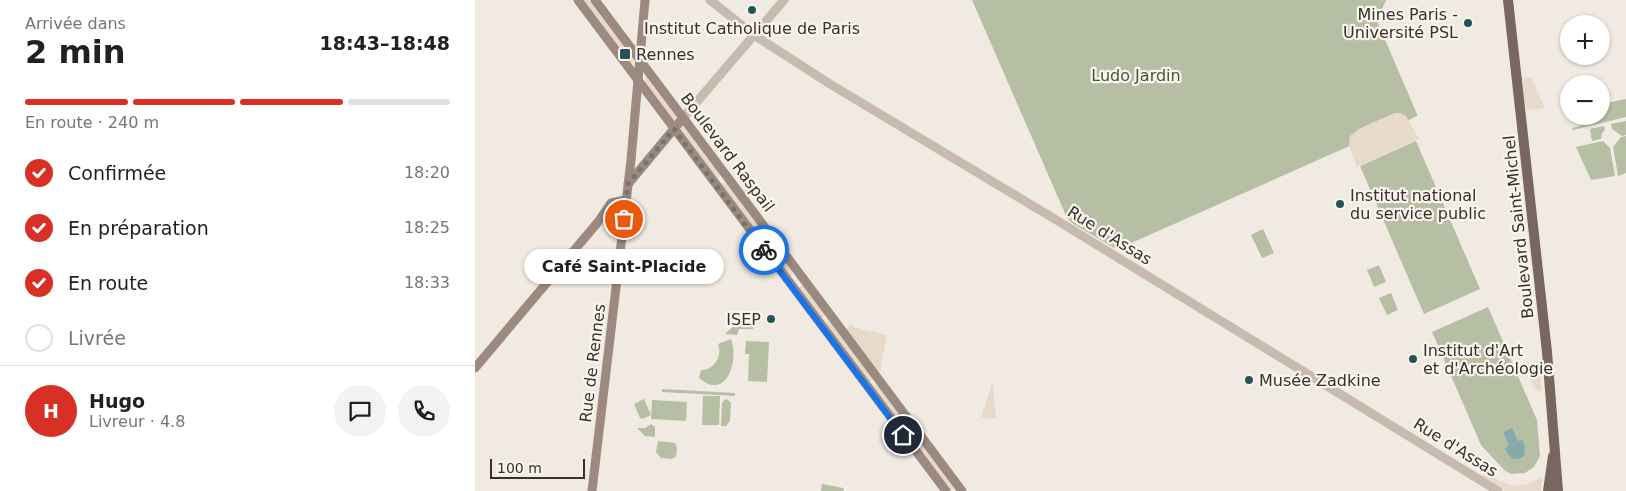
<!DOCTYPE html>
<html lang="fr">
<head>
<meta charset="utf-8">
<style>
  :root { --surface:#fff; --page:#f2f2f2; --text:#202124; --muted:#757577; --line:#e0e0e0; --accent:#d93025 }
  body { margin:0; font-family:"DejaVu Sans",sans-serif; background:var(--page); color:var(--text); height:100vh; display:flex; flex-direction:column; font-size:19px; white-space:nowrap }
  * { box-sizing:border-box; margin:0 }
  p { font-size:16px; color:var(--muted) }
  .icon { flex:none; width:28px; height:28px; fill:none; stroke:currentColor; stroke-width:2; stroke-linecap:round; stroke-linejoin:round }
  .map { position:relative; flex:1; overflow:hidden }
  .details { display:flex; flex-direction:column; background:var(--surface); width:475px }
  .details>* { flex:none }
  .controls { position:absolute; left:1085px; top:15px; display:grid; gap:10px }
  .controls a { display:grid; place-items:center; width:50px; height:50px; border-radius:50%; background:var(--surface); box-shadow:0 1px 4px #0004; font-size:25px }
  .scale { position:absolute; left:15px; bottom:12px; width:95px; box-sizing:border-box; padding-left:5px; border:2px solid #38302c; border-top:0; font-size:14px; line-height:18px; white-space:nowrap; color:#38302c; -webkit-text-stroke:4px #f9f4ee; paint-order:stroke }
  .pin { position:absolute; display:grid; place-items:center; width:42px; height:42px; color:#fff; margin:-21px; border:2px solid #fff; border-radius:50%; box-shadow:0 1px 5px #0007 }
  .courier { position:absolute; display:grid; place-items:center; width:50px; height:50px; margin:-25px; border:4px solid #1a73e8; border-radius:50%; background:#fff; color:#222; box-shadow:0 1px 6px #0007 }
  .bubble { position:absolute; height:35px; border-radius:18px; background:var(--surface); box-shadow:0 1px 4px #0004; font-size:16px; font-weight:700; line-height:35px; text-align:center }
  .headline em { font-style:normal; font-weight:700 }
  .headline div { display:flex; flex-direction:column-reverse }
  .headline { display:flex; align-items:center; justify-content:space-between; height:85px; padding:0 25px }
  h1 { font-size:32px; font-weight:700; line-height:38px }
  .bar { display:grid; grid-template-columns:repeat(4,1fr); gap:8px 5px; align-content:center; height:60px; padding:0 25px }
  .bar i { height:6px; border-radius:4px; background:var(--line) }
  .bar .active { background:var(--accent) }
  .bar p { grid-column:span 4 }
  .line { display:flex; align-items:center; gap:12px; padding:0 25px; border-top:1px solid var(--line) }
  .line div { flex:1 }
  .round { display:grid; place-items:center; flex:none; width:52px; height:52px; border-radius:26px; background:var(--page) }
  ol { padding:0 25px; list-style:none }
  li { display:flex; align-items:center; gap:15px; height:55px }
  li p { margin-inline-start:auto }
  li .icon { padding:5px; border-radius:50%; background:var(--accent); color:#fff; stroke-width:4 }
  li:last-child { color:var(--muted) }
  li i { width:28px; height:28px; border:2px solid var(--line); border-radius:50% }
  main { display:flex; flex:1; min-height:0 }
  .map>svg:first-child { display:block }
  .green { fill:#b6bfa3 }
  .plaza { fill:#e7dacb }
  .water { fill:#84aaab }
  .lines { fill:none; stroke-linecap:round; stroke-linejoin:round }
  .tertiary { stroke:#c8baaf; stroke-width:9 }
  .secondary { stroke:#9c8a80; stroke-width:9 }
  .primary { stroke:#78675f; stroke-width:10 }
  .done { stroke:#79716c; stroke-width:5; stroke-dasharray:0 9 }
  .route { stroke:#1a73e8; stroke-width:6 }
  .poi-dot { fill:#265355; stroke:#f9f4ee; stroke-width:2 }
  .labels { text-anchor:middle; stroke-width:4.5; stroke-linejoin:round; paint-order:stroke }
  .poi-label { font-size:16px; fill:#38302c; stroke:#f9f4ee; text-anchor:start }
  .park-label { font-size:16px; fill:#485432; stroke:#f9f4ee }
  .street-label { font-size:16px; fill:#38302c; stroke:#f9f4ee }
</style>
</head>
<body>
<main>
<section class="details">
<div class="headline"><div><h1>2 min</h1><p>Arrivée dans</p></div><em>18:43–18:48</em></div>
<div class="bar"><i class="active"></i><i class="active"></i><i class="active"></i><i></i><p>En route · 240 m</p></div>
<ol>
<li><svg class="icon" aria-label="check" viewBox="0 0 24 24"><path d="M5 12l5 5 9-10"/></svg>Confirmée<p>18:20</p></li>
<li><svg class="icon" aria-label="check" viewBox="0 0 24 24"><path d="M5 12l5 5 9-10"/></svg>En préparation<p>18:25</p></li>
<li><svg class="icon" aria-label="check" viewBox="0 0 24 24"><path d="M5 12l5 5 9-10"/></svg>En route<p>18:33</p></li>
<li><i></i>Livrée</li>
</ol>
<div class="line" style="height:90px"><b class="round" style="background:var(--accent);color:#fff">H</b><div><b>Hugo</b><p>Livreur · 4.8</p></div><a class="round"><svg class="icon" aria-label="chat" viewBox="0 0 24 24"><path d="M4 5h16v11H9l-5 4z"/></svg></a><a class="round"><svg class="icon" aria-label="phone" viewBox="0 0 24 24"><path d="M5 4h4l2 5-3 2q2 4 5 5l2-3 5 2v4C11 20 4 13 5 4z"/></svg></a></div>
</section>
<div class="map">
<svg width="1151" height="491" viewBox="0 0 1151 491">
  <rect width="100%" height="100%" fill="#f1eae2"/>
  <g class="green">
    <path d="M 497,0 L 911,0 L 902,21 L 942,114 L 942,116 L 934,120 L 925,113 L 920,113 L 884,129 L 874,146 L 870,148 L 645,248 L 639,248 L 597,223 L 592,218 Z"/>
    <path d="M 1151,99 L 1151,117 L 1098,130 L 1097,128 L 1106,126 L 1104,116 L 1126,116 L 1126,104 Z"/>
    <path d="M 1151,121 L 1151,135 L 1147,136 L 1137,129 L 1136,124 Z"/>
    <path d="M 1129,126 L 1130,130 L 1127,133 L 1126,139 L 1117,141 L 1115,129 Z"/>
    <path d="M 1151,136 L 1151,173 L 1143,176 L 1138,147 L 1146,137 Z"/>
    <path d="M 941,141 L 1005,289 L 949,314 L 885,166 Z"/>
    <path d="M 1128,141 L 1135,148 L 1140,176 L 1116,180 L 1101,147 Z"/>
    <path d="M 788,229 L 799,253 L 787,258 L 776,235 Z"/>
    <path d="M 904,265 L 911,282 L 899,287 L 892,270 Z"/>
    <path d="M 916,293 L 923,310 L 912,315 L 904,298 Z"/>
    <path d="M 1013,307 L 1062,420 L 1065,456 L 1059,467 L 1050,473 L 1037,474 L 1030,471 L 1006,445 L 957,332 Z"/>
    <path d="M 271,310 L 281,321 L 279,321 L 278,329 L 264,329 L 262,335 L 250,334 L 265,320 L 264,317 Z"/>
    <path d="M 256,339 C 264,360 252,402 224,378 L 226,370 C 239,370 248,356 243,344 Z"/>
    <path d="M 271,341 L 294,342 L 292,382 L 273,381 L 274,354 L 270,354 Z"/>
    <path d="M 187,389 L 260,393 L 260,396 L 187,392 Z"/>
    <path d="M 228,396 L 245,396 L 244,425 L 227,425 Z"/>
    <path d="M 169,399 L 176,415 L 167,419 L 165,418 L 159,404 Z"/>
    <path d="M 252,399 L 256,403 L 255,421 L 251,426 L 246,426 L 247,403 L 249,400 Z"/>
    <path d="M 177,400 L 212,402 L 211,421 L 176,419 Z"/>
    <path d="M 176,424 L 180,427 L 180,437 L 170,436 L 162,428 L 170,428 Z"/>
    <path d="M 183,441 L 200,443 L 202,447 L 201,457 L 196,459 L 186,458 L 181,452 Z"/>
    <path d="M 347,484 L 368,488 L 369,491 L 346,491 Z"/>
  </g>
  <g class="plaza">
    <path d="M 106,0 L 116,0 L 158,57 L 157,64 L 156,64 Z"/>
    <path d="M 171,75 L 202,116 L 200,120 L 198,120 L 170,84 Z"/>
    <path d="M 1056,77 L 1067,102 L 1070,108 L 1055,110 L 1050,107 L 1047,78 Z"/>
    <path d="M 920,113 L 925,113 L 931,116 L 944,139 L 882,167 L 874,145 L 875,136 L 884,129 Z"/>
    <path d="M 206,126 L 210,126 L 246,175 L 244,178 L 241,179 L 204,130 Z"/>
    <path d="M 248,183 L 252,183 L 318,271 L 318,274 L 315,276 L 247,185 Z"/>
    <path d="M 329,285 L 350,313 L 347,318 L 346,318 L 324,288 L 325,286 Z"/>
    <path d="M 353,322 L 356,322 L 398,379 L 394,382 L 351,324 Z"/>
    <path d="M 374,325 L 378,325 L 379,327 L 412,335 L 406,365 L 406,370 L 402,372 L 372,331 Z"/>
    <path d="M 1051,363 L 1062,363 L 1064,364 L 1067,388 L 1065,391 L 1060,390 L 1050,365 Z"/>
    <path d="M 517,383 L 518,383 L 521,419 L 517,419 L 506,418 Z"/>
    <path d="M 403,386 L 479,487 L 477,490 L 475,490 L 399,389 L 400,387 Z"/>
    <path d="M 1010,471 L 1012,471 L 1013,473 L 1024,481 L 1038,486 L 1052,484 L 1065,478 L 1067,481 L 1066,491 L 1030,491 L 1008,476 Z"/>
  </g>
  <path class="water" d="M 1037,428 L 1043,441 L 1047,440 L 1050,447 L 1049,456 C 1039,463 1033,456 1030,448 L 1034,445 L 1028,432 Z"/>
  <g class="lines">
    <g class="tertiary">
      <path d="M 235,0 L 279,35 L 355,84 L 588,224 L 1023,491"/>
      <path d="M 208,118 L 309,0"/>
    </g>
    <g class="secondary">
      <path d="M 103,0 L 471,491"/>
      <path d="M 120,0 L 487,491"/>
      <path d="M 153,184 L 208,118"/>
      <path d="M 0,368 L 123,222 L 136,203 L 151,200"/>
      <path d="M 117,491 L 156,160 L 170,0"/>
    </g>
    <g class="primary">
      <path d="M 1033,0 L 1072,352 L 1083,491"/>
      <path d="M 1073,491 L 1078,456"/>
    </g>
  </g>
  <g class="lines">
    <path class="done" d="M 149,219 L 153,184 L 199,129 L 289,250"/>
    <path class="route" d="M 289,250 L 428,435"/>
  </g>
  <g class="poi-dot">
    <circle cx="277" cy="10" r="5"/>
    <circle cx="993" cy="23" r="5"/>
    <rect x="144" y="48" width="12" height="12" rx="2.5"/>
    <circle cx="865" cy="204" r="5"/>
    <circle cx="296" cy="319" r="5"/>
    <circle cx="938" cy="359" r="5"/>
    <circle cx="774" cy="380" r="5"/>
  </g>
  <g class="labels">
    <g class="poi-label">
      <text x="983" y="20" text-anchor="end">Mines Paris -<tspan x="983" dy="18">Université PSL</tspan></text>
      <text x="277" y="34" text-anchor="middle">Institut Catholique de Paris</text>
      <text x="161" y="60">Rennes</text>
      <text x="875" y="201">Institut national<tspan x="875" dy="18">du service public</tspan></text>
      <text x="286" y="325" text-anchor="end">ISEP</text>
      <text x="948" y="356">Institut d'Art<tspan x="948" dy="18">et d'Archéologie</tspan></text>
      <text x="784" y="386">Musée Zadkine</text>
    </g>
    <g class="park-label">
      <text x="661" y="81">Ludo Jardin</text>
    </g>
    <g class="street-label">
      <text transform="translate(253 152) rotate(53)" y="6">Boulevard Raspail</text>
      <text transform="translate(1043 227) rotate(-96)" y="6">Boulevard Saint-Michel</text>
      <text transform="translate(635 235) rotate(32)" y="6">Rue d'Assas</text>
      <text transform="translate(117 363) rotate(-83)" y="6">Rue de Rennes</text>
      <text transform="translate(981 447) rotate(32)" y="6">Rue d'Assas</text>
    </g>
  </g>
</svg>
<div class="controls">
<a>+</a>
<a>−</a>
</div>
<div class="scale">100 m</div>
<div class="pin" style="left:149px;top:219px;background:#ea580c"><svg class="icon" aria-label="bag" viewBox="0 0 24 24"><path d="M5 8h14l-1 12H6zM9 8a3 3 0 0 1 6 0"/></svg></div>
<div class="pin" style="left:428px;top:435px;background:#1f2937"><svg class="icon" aria-label="home" viewBox="0 0 24 24"><path d="M3 11l9-7 9 7M6 9v11h12V9"/></svg></div>
<div class="courier" style="left:289px;top:250px"><svg class="icon" aria-label="bike" viewBox="0 0 24 24"><circle cx="6" cy="16" r="4"/><circle cx="18" cy="16" r="4"/><path d="M6 16l4-8h5l3 8M10 8l3 8H6M13 5h3"/></svg></div>
<div class="bubble" style="left:49px;top:249px;width:200px">Café Saint-Placide</div>
</div>
</main>
</body>
</html>
